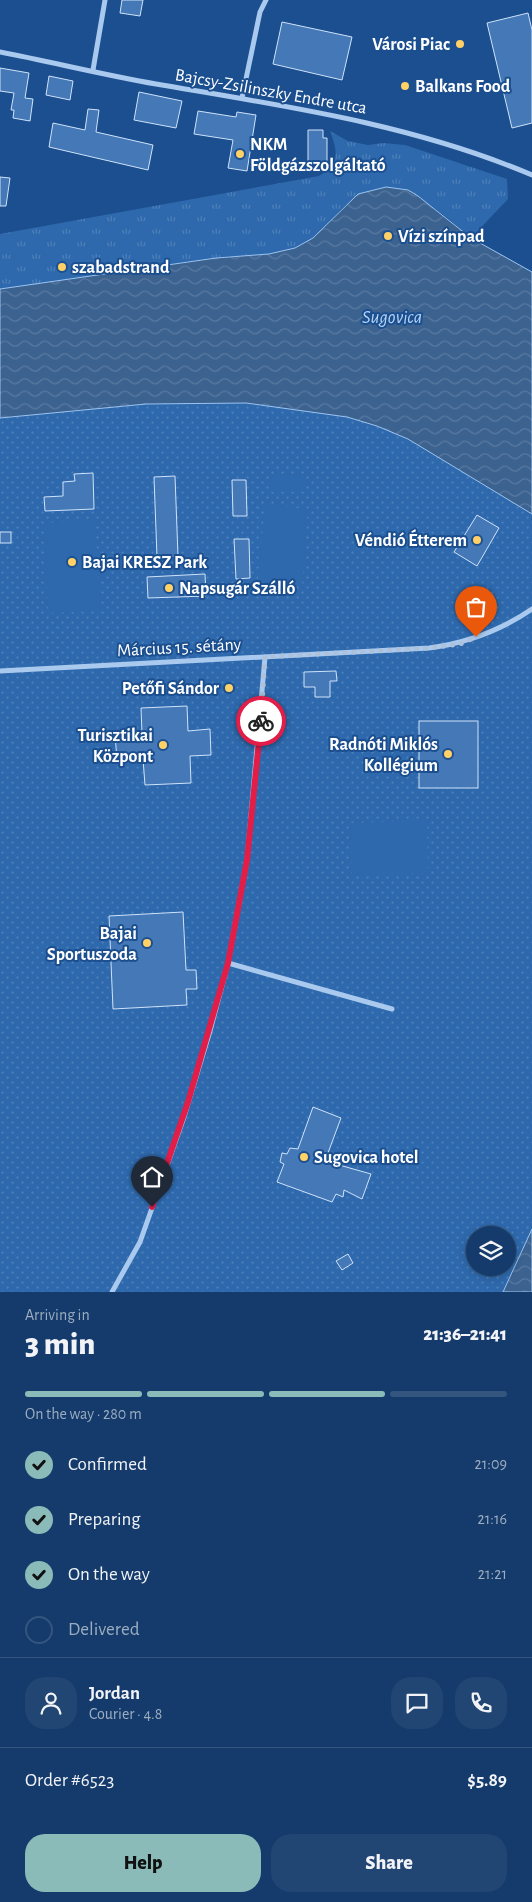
<!DOCTYPE html>
<html lang="en">
<head>
<meta charset="utf-8">
<style>
  :root { --surface:#143b6b; --page:#214673; --text:#f1f3f6; --muted:#9dadc1; --line:#33557e; --accent:#8bbbb9 }
  body { margin:0; font-family:"Alegreya Sans",sans-serif; background:var(--page); color:var(--text); height:100vh; display:flex; flex-direction:column; font-size:19px; white-space:nowrap }
  * { box-sizing:border-box; margin:0 }
  p { font-size:16px; color:var(--muted) }
  .icon { flex:none; width:28px; height:28px; fill:none; stroke:currentColor; stroke-width:2; stroke-linecap:round; stroke-linejoin:round }
  .map { position:relative; height:1292px; overflow:hidden }
  .details { display:flex; flex-direction:column; background:var(--surface); flex:1 }
  .details>* { flex:none }
  .tools { position:absolute; left:466px; top:1226px; display:grid; gap:10px }
  .tools a { display:grid; place-items:center; width:50px; height:50px; border-radius:50%; background:var(--surface); box-shadow:0 2px 8px #0003,0 0 0 1px var(--line); font-size:25px }
  .pin { position:absolute; display:grid; place-items:center; width:42px; height:42px; color:#fff; margin:-51px -21px; border-radius:50% 50% 50% 0; rotate:-45deg; box-shadow:0 0 5px #0007 }
  .pin .icon { rotate:45deg }
  .courier { position:absolute; display:grid; place-items:center; width:50px; height:50px; margin:-25px; border:4px solid #e11d48; border-radius:50%; background:#fff; color:#222; box-shadow:0 1px 6px #0007 }
  .overview em { font-style:normal; font-weight:800 }
  .overview div { display:flex; flex-direction:column-reverse }
  .overview { display:flex; align-items:center; justify-content:space-between; height:85px; padding:0 25px }
  h1 { font-size:32px; font-weight:800; line-height:38px }
  .bar { display:grid; grid-template-columns:repeat(4,1fr); gap:8px 5px; align-content:center; height:60px; padding:0 25px }
  .bar i { height:6px; border-radius:4px; background:var(--line) }
  .bar .active { background:var(--accent) }
  .bar p { grid-column:span 4 }
  .line { display:flex; align-items:center; gap:12px; padding:0 25px; border-top:1px solid var(--line) }
  .line div { flex:1 }
  .round { display:grid; place-items:center; flex:none; width:52px; height:52px; border-radius:20px; background:var(--page) }
  ol { padding:0 25px; list-style:none }
  li { display:flex; align-items:center; gap:15px; height:55px }
  li p { margin-inline-start:auto }
  li .icon { padding:5px; border-radius:50%; background:var(--accent); color:#111; stroke-width:4 }
  li:last-child { color:var(--muted) }
  li i { width:28px; height:28px; border:2px solid var(--line); border-radius:50% }
  .cta { display:flex; gap:10px; margin-top:auto; padding:10px 25px }
  .cta a { flex:1; height:58px; border-radius:20px; background:var(--accent); color:#111; font-size:20px; font-weight:800; line-height:58px; text-align:center }
  .cta a+a { background:var(--page); color:var(--text) }
  .map>svg:first-child { display:block }
  .grass { fill:url(#grass-tufts) }
  .park { fill:url(#park-dots); fill-rule:evenodd }
  .garden { fill:#2e69ad }
  .water { fill:url(#water-waves); stroke:#9cc4f0 }
  .building { fill:#4478b7; stroke:#cfe3fa }
  .lines { fill:none; stroke-linecap:round; stroke-linejoin:round }
  .street { stroke:#a9c9ee; stroke-width:5 }
  .done { stroke:#afc1d8; stroke-width:5; stroke-dasharray:0 9 }
  .route { stroke:#e11d48; stroke-width:6 }
  .poi-dot { fill:#ffd166; stroke:#1b4f8f; stroke-width:2 }
  .labels { text-anchor:middle; stroke-width:4; stroke-linejoin:round; paint-order:stroke }
  .poi-label { font-size:18px; font-weight:bold; fill:#fff; stroke:#1b4f8f; text-anchor:start }
  .street-label { font-size:18px; fill:#fff; stroke:#1b4f8f }
  .water-label { font-size:19px; font-style:italic; fill:#b5d3f5; stroke:#1b4f8f }
</style>
</head>
<body>
<div class="map">
<svg width="532" height="1292" viewBox="0 0 532 1292">
  <defs>
    <pattern id="grass-tufts" width="24" height="20" patternUnits="userSpaceOnUse" patternTransform="scale(1.25)"><rect width="24" height="20" fill="#2e69ad"/><path d="M3 7l-1-3M5 7V3M7 7l1-3M15 17l-1-3M17 17v-4M19 17l1-3" fill="none" stroke="#4d80b9"/></pattern>
    <pattern id="park-dots" width="8" height="8" patternUnits="userSpaceOnUse" patternTransform="scale(1.25)"><rect width="8" height="8" fill="#2e69ad"/><path d="M2 2h.1M6 6h.1" fill="none" stroke="#4d80b9" stroke-width="1.8" stroke-linecap="round"/></pattern>
    <pattern id="water-waves" width="16" height="10" patternUnits="userSpaceOnUse" patternTransform="scale(1.25)"><rect width="16" height="10" fill="#3c6290"/><path d="M0 5q4-4 8 0t8 0" fill="none" stroke="#597aa1"/></pattern>
  </defs>
  <rect width="100%" height="100%" fill="#1b4f8f"/>
  <path class="grass" d="M 330,131 L 348,141 L 368,145 L 383,143 L 405,145 L 507,179 L 508,199 L 471,238 C 450,221 413,185 385,188 C 338,193 333,232 296,248 C 271,259 240,254 214,258 C 142,268 71,280 0,289 L 0,234 L 319,176 C 340,163 338,152 330,131 Z"/>
  <path class="park" d="M 246,403 C 289,409 336,411 377,426 C 427,443 486,485 532,514 L 532,1229 L 503,1292 L 0,1292 L 0,418 L 146,404 ZM 475,1235 L 508,1235 L 508,1268 L 475,1268 Z"/>
  <g class="garden">
    <rect x="271" y="474" width="35" height="18"/>
    <path d="M 265,505 L 308,509 L 302,586 L 258,582 Z"/>
    <path d="M 95,520 L 100,611 L 48,613 L 44,523 Z"/>
    <path d="M 427,821 L 428,873 L 352,874 L 351,823 Z"/>
  </g>
  <g class="water">
    <path d="M 386,187 L 408,190 L 418,196 L 471,238 L 532,272 L 532,514 L 408,439 L 377,426 L 347,417 L 246,403 L 146,404 L 0,418 L 0,289 L 216,258 L 269,254 L 295,248 L 313,238 L 358,194 Z"/>
    <path d="M 532,1229 L 532,1292 L 503,1292 Z"/>
  </g>
  <g class="building">
    <path d="M 122,0 L 143,0 L 140,16 L 120,13 Z"/>
    <path d="M 528,13 L 532,30 L 532,123 L 512,128 L 487,23 Z"/>
    <path d="M 282,22 L 352,37 L 342,80 L 273,64 Z"/>
    <path d="M 0,68 L 29,73 L 25,98 L 33,99 L 30,121 L 13,118 L 14,110 L 11,110 L 14,93 L 0,91 Z"/>
    <path d="M 49,76 L 73,81 L 70,100 L 46,95 Z"/>
    <path d="M 139,92 L 182,101 L 176,128 L 134,120 Z"/>
    <path d="M 88,109 L 99,110 L 96,132 L 153,145 L 148,170 L 49,147 L 53,123 L 85,130 Z"/>
    <path d="M 198,111 L 236,117 L 237,112 L 256,115 L 247,171 L 228,168 L 233,140 L 194,134 Z"/>
    <path d="M 308,130 L 323,130 L 323,138 L 327,138 L 327,162 L 323,162 L 323,170 L 308,170 Z"/>
    <path d="M 0,177 L 10,178 L 6,206 L 0,206 Z"/>
    <path d="M 93,473 L 94,509 L 45,511 L 44,497 L 63,496 L 63,482 L 75,481 L 74,474 Z"/>
    <path d="M 175,476 L 178,556 L 157,557 L 154,477 Z"/>
    <path d="M 232,480 L 246,480 L 247,516 L 233,516 Z"/>
    <path d="M 477,515 L 499,528 L 477,566 L 454,552 Z"/>
    <rect x="0" y="532" width="11" height="11"/>
    <path d="M 234,539 L 249,539 L 250,578 L 236,579 Z"/>
    <path d="M 205,574 L 206,596 L 148,598 L 147,577 Z"/>
    <path d="M 336,671 L 337,681 L 330,681 L 330,697 L 315,697 L 315,687 L 304,687 L 304,672 Z"/>
    <path d="M 187,706 L 188,731 L 210,729 L 211,755 L 190,756 L 191,783 L 145,785 L 143,759 L 117,760 L 115,734 L 142,733 L 141,708 Z"/>
    <rect x="419" y="721" width="59" height="67"/>
    <path d="M 183,912 L 186,970 L 196,970 L 197,989 L 186,989 L 187,1005 L 113,1009 L 109,916 Z"/>
    <path d="M 313,1107 L 341,1118 L 325,1161 L 371,1174 L 362,1199 L 344,1190 L 343,1197 L 336,1194 L 332,1202 L 277,1182 L 284,1164 L 280,1162 L 282,1153 L 287,1154 L 290,1148 L 298,1149 Z"/>
    <path d="M 348,1254 L 353,1263 L 342,1270 L 336,1261 Z"/>
  </g>
  <g class="lines">
    <g class="street">
      <path d="M 0,52 C 52,62 104,75 156,84 C 284,106 412,124 532,175"/>
      <path d="M 93,70 L 105,0"/>
      <path d="M 242,98 L 260,12 L 266,0"/>
      <path d="M 0,671 L 429,648 C 467,643 500,631 532,609"/>
      <path d="M 228,963 L 392,1009"/>
      <path d="M 112,1292 L 140,1242 L 183,1120 L 210,1031 L 228,963 L 247,860 L 265,657"/>
    </g>
  </g>
  <g class="lines">
    <path class="done" d="M 261,721 L 265,657 L 429,648 L 460,644 L 476,637"/>
    <path class="route" d="M 152,1207 L 188,1102 L 228,963 L 247,860 L 261,721"/>
  </g>
  <g class="poi-dot">
    <circle cx="460" cy="44" r="5"/>
    <circle cx="405" cy="86" r="5"/>
    <circle cx="240" cy="154" r="5"/>
    <circle cx="388" cy="236" r="5"/>
    <circle cx="62" cy="267" r="5"/>
    <circle cx="477" cy="540" r="5"/>
    <circle cx="72" cy="562" r="5"/>
    <circle cx="169" cy="588" r="5"/>
    <circle cx="229" cy="688" r="5"/>
    <circle cx="163" cy="745" r="5"/>
    <circle cx="448" cy="754" r="5"/>
    <circle cx="147" cy="943" r="5"/>
    <circle cx="304" cy="1157" r="5"/>
  </g>
  <g class="labels">
    <g class="poi-label">
      <text x="450" y="50" text-anchor="end">Városi Piac</text>
      <text x="415" y="92">Balkans Food</text>
      <text x="250" y="150">NKM<tspan x="250" dy="21">Földgázszolgáltató</tspan></text>
      <text x="398" y="242">Vízi színpad</text>
      <text x="72" y="273">szabadstrand</text>
      <text x="467" y="546" text-anchor="end">Véndió Étterem</text>
      <text x="82" y="568">Bajai KRESZ Park</text>
      <text x="179" y="594">Napsugár Szálló</text>
      <text x="219" y="694" text-anchor="end">Petőfi Sándor</text>
      <text x="153" y="741" text-anchor="end">Turisztikai<tspan x="153" dy="21">Központ</tspan></text>
      <text x="438" y="750" text-anchor="end">Radnóti Miklós<tspan x="438" dy="21">Kollégium</tspan></text>
      <text x="137" y="939" text-anchor="end">Bajai<tspan x="137" dy="21">Sportuszoda</tspan></text>
      <text x="314" y="1163">Sugovica hotel</text>
    </g>
    <g class="street-label">
      <text transform="translate(271 91) rotate(10)" y="6">Bajcsy-Zsilinszky Endre utca</text>
      <text transform="translate(179 647) rotate(-3)" y="6">Március 15. sétány</text>
    </g>
    <g class="water-label">
      <text x="392" y="323">Sugovica</text>
    </g>
  </g>
</svg>
<div class="tools">
<a><svg class="icon" aria-label="layers" viewBox="0 0 24 24"><path d="M12 4l9 5-9 5-9-5zM3 14l9 5 9-5"/></svg></a>
</div>
<div class="pin" style="left:476px;top:637px;background:#ea580c"><svg class="icon" aria-label="bag" viewBox="0 0 24 24"><path d="M5 8h14l-1 12H6zM9 8a3 3 0 0 1 6 0"/></svg></div>
<div class="pin" style="left:152px;top:1207px;background:#1f2937"><svg class="icon" aria-label="home" viewBox="0 0 24 24"><path d="M3 11l9-7 9 7M6 9v11h12V9"/></svg></div>
<div class="courier" style="left:261px;top:721px"><svg class="icon" aria-label="bike" viewBox="0 0 24 24"><circle cx="6" cy="16" r="4"/><circle cx="18" cy="16" r="4"/><path d="M6 16l4-8h5l3 8M10 8l3 8H6M13 5h3"/></svg></div>
</div>
<section class="details">
<div class="overview"><div><h1>3 min</h1><p>Arriving in</p></div><em>21:36–21:41</em></div>
<div class="bar"><i class="active"></i><i class="active"></i><i class="active"></i><i></i><p>On the way · 280 m</p></div>
<ol>
<li><svg class="icon" aria-label="check" viewBox="0 0 24 24"><path d="M5 12l5 5 9-10"/></svg>Confirmed<p>21:09</p></li>
<li><svg class="icon" aria-label="check" viewBox="0 0 24 24"><path d="M5 12l5 5 9-10"/></svg>Preparing<p>21:16</p></li>
<li><svg class="icon" aria-label="check" viewBox="0 0 24 24"><path d="M5 12l5 5 9-10"/></svg>On the way<p>21:21</p></li>
<li><i></i>Delivered</li>
</ol>
<div class="line" style="height:90px"><a class="round"><svg class="icon" aria-label="person" viewBox="0 0 24 24"><circle cx="12" cy="8" r="4"/><path d="M4 21q1-7 8-7t8 7"/></svg></a><div><b>Jordan</b><p>Courier · 4.8</p></div><a class="round"><svg class="icon" aria-label="chat" viewBox="0 0 24 24"><path d="M4 5h16v11H9l-5 4z"/></svg></a><a class="round"><svg class="icon" aria-label="phone" viewBox="0 0 24 24"><path d="M5 4h4l2 5-3 2q2 4 5 5l2-3 5 2v4C11 20 4 13 5 4z"/></svg></a></div>
<div class="line" style="height:65px"><div>Order #6523</div><b>$5.89</b></div>
<div class="cta"><a>Help</a><a>Share</a></div>
</section>
</body>
</html>
